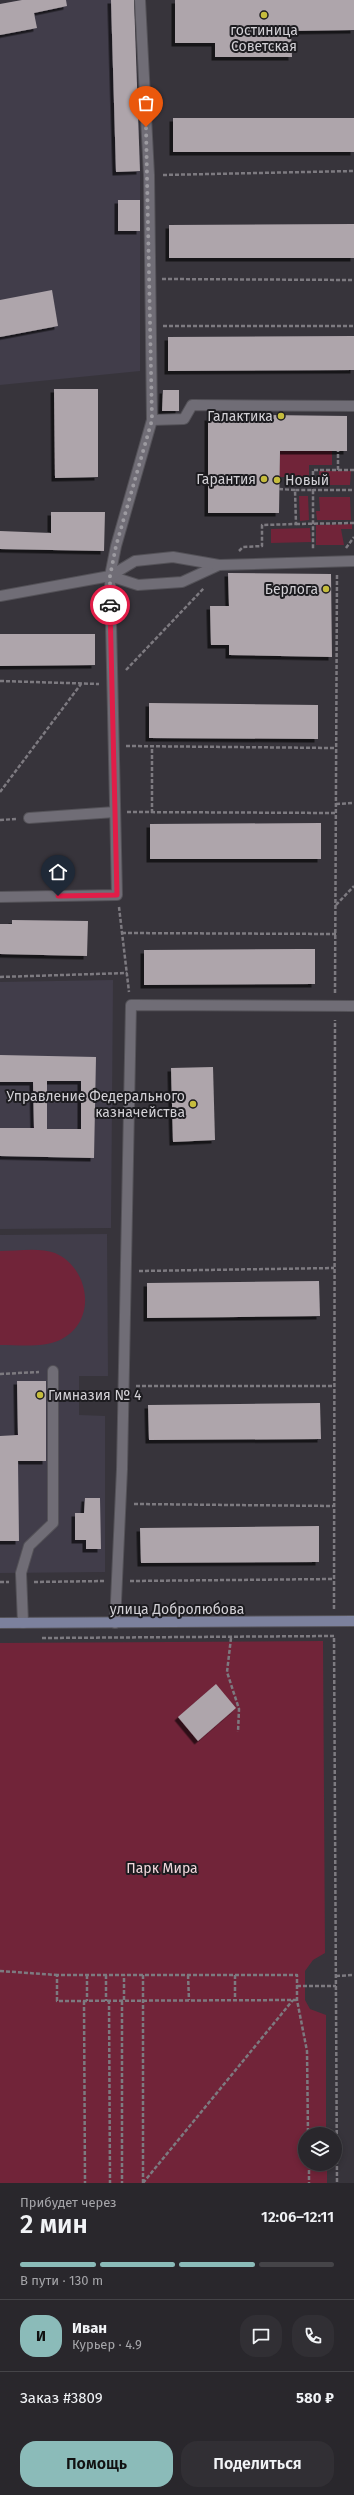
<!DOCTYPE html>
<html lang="ru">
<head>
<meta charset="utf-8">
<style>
  :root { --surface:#29272c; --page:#312f34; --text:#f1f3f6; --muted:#a5a5a9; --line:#454448; --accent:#8bbbb9 }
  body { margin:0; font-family:"Fira Sans",sans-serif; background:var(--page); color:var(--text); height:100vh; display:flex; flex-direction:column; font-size:15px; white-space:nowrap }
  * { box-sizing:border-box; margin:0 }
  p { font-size:13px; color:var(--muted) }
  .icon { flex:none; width:22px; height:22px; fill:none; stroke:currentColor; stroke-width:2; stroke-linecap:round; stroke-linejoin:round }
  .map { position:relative; height:2183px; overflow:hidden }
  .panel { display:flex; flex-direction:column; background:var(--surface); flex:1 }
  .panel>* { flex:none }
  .buttons { position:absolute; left:298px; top:2127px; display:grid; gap:8px }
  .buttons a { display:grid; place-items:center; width:44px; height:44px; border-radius:50%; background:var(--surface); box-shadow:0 2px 6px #0003,0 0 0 1px var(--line); font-size:20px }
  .pin { position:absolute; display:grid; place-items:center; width:34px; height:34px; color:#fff; margin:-41px -17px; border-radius:50% 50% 50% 0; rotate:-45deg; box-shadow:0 0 4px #0007 }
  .pin .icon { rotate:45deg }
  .courier { position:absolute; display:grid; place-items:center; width:40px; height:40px; margin:-20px; border:3px solid #e11d48; border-radius:50%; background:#fff; color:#222; box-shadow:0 1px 5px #0007 }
  .overview em { font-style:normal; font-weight:600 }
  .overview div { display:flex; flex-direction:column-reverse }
  .overview { display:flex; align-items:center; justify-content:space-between; height:68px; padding:0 20px }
  h1 { font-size:26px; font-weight:600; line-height:30px }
  .bar { display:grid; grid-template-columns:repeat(4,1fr); gap:6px 4px; align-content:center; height:48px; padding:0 20px }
  .bar i { height:5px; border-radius:3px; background:var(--line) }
  .bar .active { background:var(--accent) }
  .bar p { grid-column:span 4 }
  .line { display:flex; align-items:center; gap:10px; padding:0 20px; border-top:1px solid var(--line) }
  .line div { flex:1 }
  .round { display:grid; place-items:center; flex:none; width:42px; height:42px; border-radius:16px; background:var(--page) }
  .primary-button { display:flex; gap:8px; margin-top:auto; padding:8px 20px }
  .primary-button a { flex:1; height:46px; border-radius:16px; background:var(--accent); color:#111; font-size:16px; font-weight:600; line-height:46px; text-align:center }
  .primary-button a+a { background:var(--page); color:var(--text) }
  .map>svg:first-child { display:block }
  .built { fill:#413d4a }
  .green { fill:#712439 }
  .building { fill:#aea5ab; fill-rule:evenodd; filter:url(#shadow) }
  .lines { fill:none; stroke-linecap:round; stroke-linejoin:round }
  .lane-casing { stroke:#545258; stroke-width:12 }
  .street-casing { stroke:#545258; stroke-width:12 }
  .secondary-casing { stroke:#545258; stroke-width:12 }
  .path { stroke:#7d7a80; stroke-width:2.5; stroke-dasharray:4 2; stroke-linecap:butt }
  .lane { stroke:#706d76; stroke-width:10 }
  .street { stroke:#706d76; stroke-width:10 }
  .secondary { stroke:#7c819d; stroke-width:10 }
  .done { stroke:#9c9aa0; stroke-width:4; stroke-dasharray:0 7.2 }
  .route { stroke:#e11d48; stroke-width:5 }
  .poi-dot { fill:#c5bc3d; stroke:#1d1c20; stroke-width:1.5 }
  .labels { text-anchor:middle; stroke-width:4; stroke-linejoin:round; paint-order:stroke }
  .poi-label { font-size:14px; fill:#d3d1d6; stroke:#1d1c20; text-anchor:end }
  .street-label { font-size:14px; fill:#d3d1d6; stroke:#1d1c20 }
  .park-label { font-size:14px; fill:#f0d7db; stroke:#1d1c20 }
</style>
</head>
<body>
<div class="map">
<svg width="354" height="2183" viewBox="0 0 354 2183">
  <defs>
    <filter id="shadow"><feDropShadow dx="-3.5" dy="3.5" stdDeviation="0" flood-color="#0009"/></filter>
  </defs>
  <rect width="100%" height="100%" fill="#37343b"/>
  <g class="built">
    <path d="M 22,0 L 134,0 L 140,171 L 140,371 L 0,385 L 0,4 Z"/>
    <path d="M 113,980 L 111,1228 L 0,1229 L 0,982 Z"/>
    <path d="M 107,1234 L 108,1376 L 79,1376 L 79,1415 L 105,1416 L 105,1572 L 0,1573 L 0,1235 Z"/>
  </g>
  <g class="green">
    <path d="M 280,451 L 332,451 L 332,465 L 309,465 L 309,477 L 279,477 Z"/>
    <path d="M 319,471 L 351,471 L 350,485 L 319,485 Z"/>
    <path d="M 299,496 L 308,496 L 309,520 L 300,521 Z"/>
    <path d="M 319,497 L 350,497 L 351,520 L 317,520 L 316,511 L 320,511 Z"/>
    <path d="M 352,524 L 352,529 L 341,529 L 344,545 L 316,545 L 316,525 Z"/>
    <path d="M 310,528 L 311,542 L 271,543 L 271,529 Z"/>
    <path d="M 0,1251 C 17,1251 39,1247 55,1253 C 90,1268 98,1322 60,1340 C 43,1348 19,1345 0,1345 Z"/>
    <path d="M 323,1641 L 325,1953 L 313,1960 L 305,1971 L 305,2000 L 310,2009 L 326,2015 L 326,2134 L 305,2134 L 305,2164 L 327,2164 L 327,2183 L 0,2183 L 0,1643 Z"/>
  </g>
  <g class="building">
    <path d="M 22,0 L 66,0 L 67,6 L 34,13 L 37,28 L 0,35 L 0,4 Z"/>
    <path d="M 111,0 L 134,0 L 140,171 L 116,172 Z"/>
    <path d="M 175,0 L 354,0 L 354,30 L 291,31 L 292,57 L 215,57 L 215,43 L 175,43 Z"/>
    <rect x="173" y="118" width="181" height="34"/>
    <rect x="118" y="200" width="22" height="31"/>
    <path d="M 354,224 L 354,258 L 169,258 L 169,225 Z"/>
    <path d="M 52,290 L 58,326 L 0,337 L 0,300 Z"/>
    <path d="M 354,336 L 354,370 L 168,371 L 168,337 Z"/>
    <path d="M 54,389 L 98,389 L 98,477 L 55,478 Z"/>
    <path d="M 163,390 L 179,390 L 179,411 L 162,411 Z"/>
    <path d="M 268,415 L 347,416 L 347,451 L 280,451 L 279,513 L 208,513 L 208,417 L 268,417 Z"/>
    <path d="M 51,512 L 105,512 L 104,551 L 0,549 L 0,531 L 51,533 Z"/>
    <path d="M 228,573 L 331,574 L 332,657 L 229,655 L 229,645 L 211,645 L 210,606 L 229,606 Z"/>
    <path d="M 0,634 L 95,634 L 95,665 L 0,666 Z"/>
    <path d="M 149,703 L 318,705 L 318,739 L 149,738 Z"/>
    <path d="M 321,823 L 321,859 L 150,859 L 150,824 Z"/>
    <path d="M 12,920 L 88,921 L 87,956 L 0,954 L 0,924 L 12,924 Z"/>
    <path d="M 301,949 L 315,949 L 315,984 L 144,985 L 144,950 Z"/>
    <path d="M 0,1055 L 96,1057 L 94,1158 L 0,1156 L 0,1128 L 34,1128 L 33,1082 L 0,1082 ZM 47,1081 L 81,1081 L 81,1129 L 47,1129 Z"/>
    <path d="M 213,1067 L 215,1140 L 173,1142 L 171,1068 Z"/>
    <path d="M 319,1281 L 320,1316 L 147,1318 L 147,1283 Z"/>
    <path d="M 17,1381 L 46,1381 L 46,1461 L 18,1461 L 19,1541 L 0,1541 L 0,1436 L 18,1435 Z"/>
    <path d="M 320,1403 L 321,1439 L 149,1440 L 148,1405 Z"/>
    <path d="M 85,1498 L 100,1498 L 101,1549 L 86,1549 L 86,1540 L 75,1540 L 75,1513 L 84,1513 Z"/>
    <path d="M 319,1526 L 319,1562 L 141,1563 L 140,1528 Z"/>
    <path d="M 216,1684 L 236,1708 L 198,1741 L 178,1717 Z"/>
  </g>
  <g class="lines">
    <g class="lane-casing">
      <g id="lane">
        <path d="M 152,420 L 184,419 L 192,405 L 354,406"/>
        <path d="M 29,818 L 115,812"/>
        <path d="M 0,897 L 117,895 L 110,576 L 116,546 L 152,420 L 149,175 L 140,0"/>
        <path d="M 23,1623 L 21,1573 L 29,1546 L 53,1523 L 53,1371"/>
        <path d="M 115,1623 L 122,1469 L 131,1005 L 354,1006"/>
      </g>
    </g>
    <g class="street-casing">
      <g id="street">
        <path d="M 110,576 L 138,585 L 182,582 L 219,565"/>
        <path d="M 0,596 L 110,576 L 135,561 L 173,557 L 219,565 L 354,561"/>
      </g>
    </g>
    <g class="secondary-casing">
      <path id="secondary" d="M 0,1623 L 354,1621"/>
    </g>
    <g class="path">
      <path d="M 163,175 L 354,171"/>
      <path d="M 162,279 L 354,280"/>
      <path d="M 163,326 L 354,326"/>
      <path d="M 338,470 L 338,451"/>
      <path d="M 354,470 L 313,470 L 313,490 L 354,490"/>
      <path d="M 279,489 L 295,490"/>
      <path d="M 296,524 L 354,523"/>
      <path d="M 346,548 L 354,537"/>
      <path d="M 239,551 L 243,547 L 262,546 L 262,525 L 296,524 L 295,490 L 313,490 L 313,550"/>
      <path d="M 126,670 L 204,588"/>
      <path d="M 0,681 L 99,684"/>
      <path d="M 126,746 L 335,748"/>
      <path d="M 0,792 L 81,684"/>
      <path d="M 336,804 L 354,803"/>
      <path d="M 127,812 L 336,813"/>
      <path d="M 152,813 L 152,747"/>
      <path d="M 0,820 L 16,819"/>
      <path d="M 336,905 L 354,886"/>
      <path d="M 119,907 L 129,992"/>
      <path d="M 122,933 L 336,934"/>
      <path d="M 0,977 L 127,973"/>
      <path d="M 335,993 L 337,574"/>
      <path d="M 139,1271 L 334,1268"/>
      <path d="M 0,1374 L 39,1372"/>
      <path d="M 136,1386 L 334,1386"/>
      <path d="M 134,1504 L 333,1506"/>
      <path d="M 130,1581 L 333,1579"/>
      <path d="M 0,1582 L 9,1582"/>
      <path d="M 34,1582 L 105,1581"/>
      <path d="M 334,1609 L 335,1020"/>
      <path d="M 42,1638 L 334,1636 L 337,2183"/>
      <path d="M 231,1638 L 227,1672 L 239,1709 L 238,1732"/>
      <path d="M 0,1971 L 57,1975"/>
      <path d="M 87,1975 L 87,2001"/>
      <path d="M 106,1975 L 106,2001"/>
      <path d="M 143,1975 L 143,2183"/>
      <path d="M 188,1975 L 189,2000"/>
      <path d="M 235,1975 L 235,2000"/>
      <path d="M 336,1976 L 354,1975"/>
      <path d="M 297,1986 L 336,1986"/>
      <path d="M 109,2000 L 110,2183"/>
      <path d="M 124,2000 L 124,1975"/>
      <path d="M 297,2000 L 57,2001 L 57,1975 L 297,1975 L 297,2000 L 307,2051 L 308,2134"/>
      <path d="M 84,2001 L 85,2183"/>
      <path d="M 122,2001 L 122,2183"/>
      <path d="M 309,2164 L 309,2183"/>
      <path d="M 143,2183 L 293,2000"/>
    </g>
    <use href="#lane" class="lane"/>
    <use href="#street" class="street"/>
    <use href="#secondary" class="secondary"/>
  </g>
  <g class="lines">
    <path class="done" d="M 110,605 L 110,576 L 116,546 L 152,420 L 146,127"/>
    <path class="route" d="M 58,896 L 117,895 L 110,605"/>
  </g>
  <g class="poi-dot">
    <circle cx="264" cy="15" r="4"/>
    <circle cx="281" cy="416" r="4"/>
    <circle cx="264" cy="479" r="4"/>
    <circle cx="277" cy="480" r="4"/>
    <circle cx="326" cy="589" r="4"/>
    <circle cx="193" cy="1104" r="4"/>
    <circle cx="40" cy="1395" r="4"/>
  </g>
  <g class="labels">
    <g class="poi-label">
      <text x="264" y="35" text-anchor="middle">гостиница<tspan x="264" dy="16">Советская</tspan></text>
      <text x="273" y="421">Галактика</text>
      <text x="256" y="484">Гарантия</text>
      <text x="285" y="485" text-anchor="start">Новый</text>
      <text x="318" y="594">Берлога</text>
      <text x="185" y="1101">Управление Федерального<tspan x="185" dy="16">казначейства</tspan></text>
      <text x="48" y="1400" text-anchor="start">Гимназия № 4</text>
    </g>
    <g class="street-label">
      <text x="177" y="1614">улица Добролюбова</text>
    </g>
    <g class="park-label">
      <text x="162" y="1873">Парк Мира</text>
    </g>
  </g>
</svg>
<div class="buttons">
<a><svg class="icon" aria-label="layers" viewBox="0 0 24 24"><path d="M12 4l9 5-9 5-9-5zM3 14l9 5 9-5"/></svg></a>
</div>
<div class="pin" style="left:146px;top:127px;background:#ea580c"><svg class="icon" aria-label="bag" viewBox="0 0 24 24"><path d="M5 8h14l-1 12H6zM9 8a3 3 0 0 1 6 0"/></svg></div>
<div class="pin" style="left:58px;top:896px;background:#1f2937"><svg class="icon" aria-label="home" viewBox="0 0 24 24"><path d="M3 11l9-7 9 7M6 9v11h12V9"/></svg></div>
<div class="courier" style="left:110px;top:605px"><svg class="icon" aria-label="car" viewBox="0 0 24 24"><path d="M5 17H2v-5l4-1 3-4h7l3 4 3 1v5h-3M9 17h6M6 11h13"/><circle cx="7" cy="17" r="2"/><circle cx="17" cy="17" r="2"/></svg></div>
</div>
<section class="panel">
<div class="overview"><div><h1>2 мин</h1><p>Прибудет через</p></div><em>12:06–12:11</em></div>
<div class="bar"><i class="active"></i><i class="active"></i><i class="active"></i><i></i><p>В пути · 130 m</p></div>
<div class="line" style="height:72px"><b class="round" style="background:var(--accent);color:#111">И</b><div><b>Иван</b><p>Курьер · 4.9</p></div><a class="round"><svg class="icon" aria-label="chat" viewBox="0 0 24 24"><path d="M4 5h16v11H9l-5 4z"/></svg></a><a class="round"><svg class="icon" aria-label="phone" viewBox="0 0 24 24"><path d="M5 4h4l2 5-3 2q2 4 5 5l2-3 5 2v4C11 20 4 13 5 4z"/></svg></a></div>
<div class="line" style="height:52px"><div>Заказ #3809</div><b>580 ₽</b></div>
<div class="primary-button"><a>Помощь</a><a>Поделиться</a></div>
</section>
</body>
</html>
